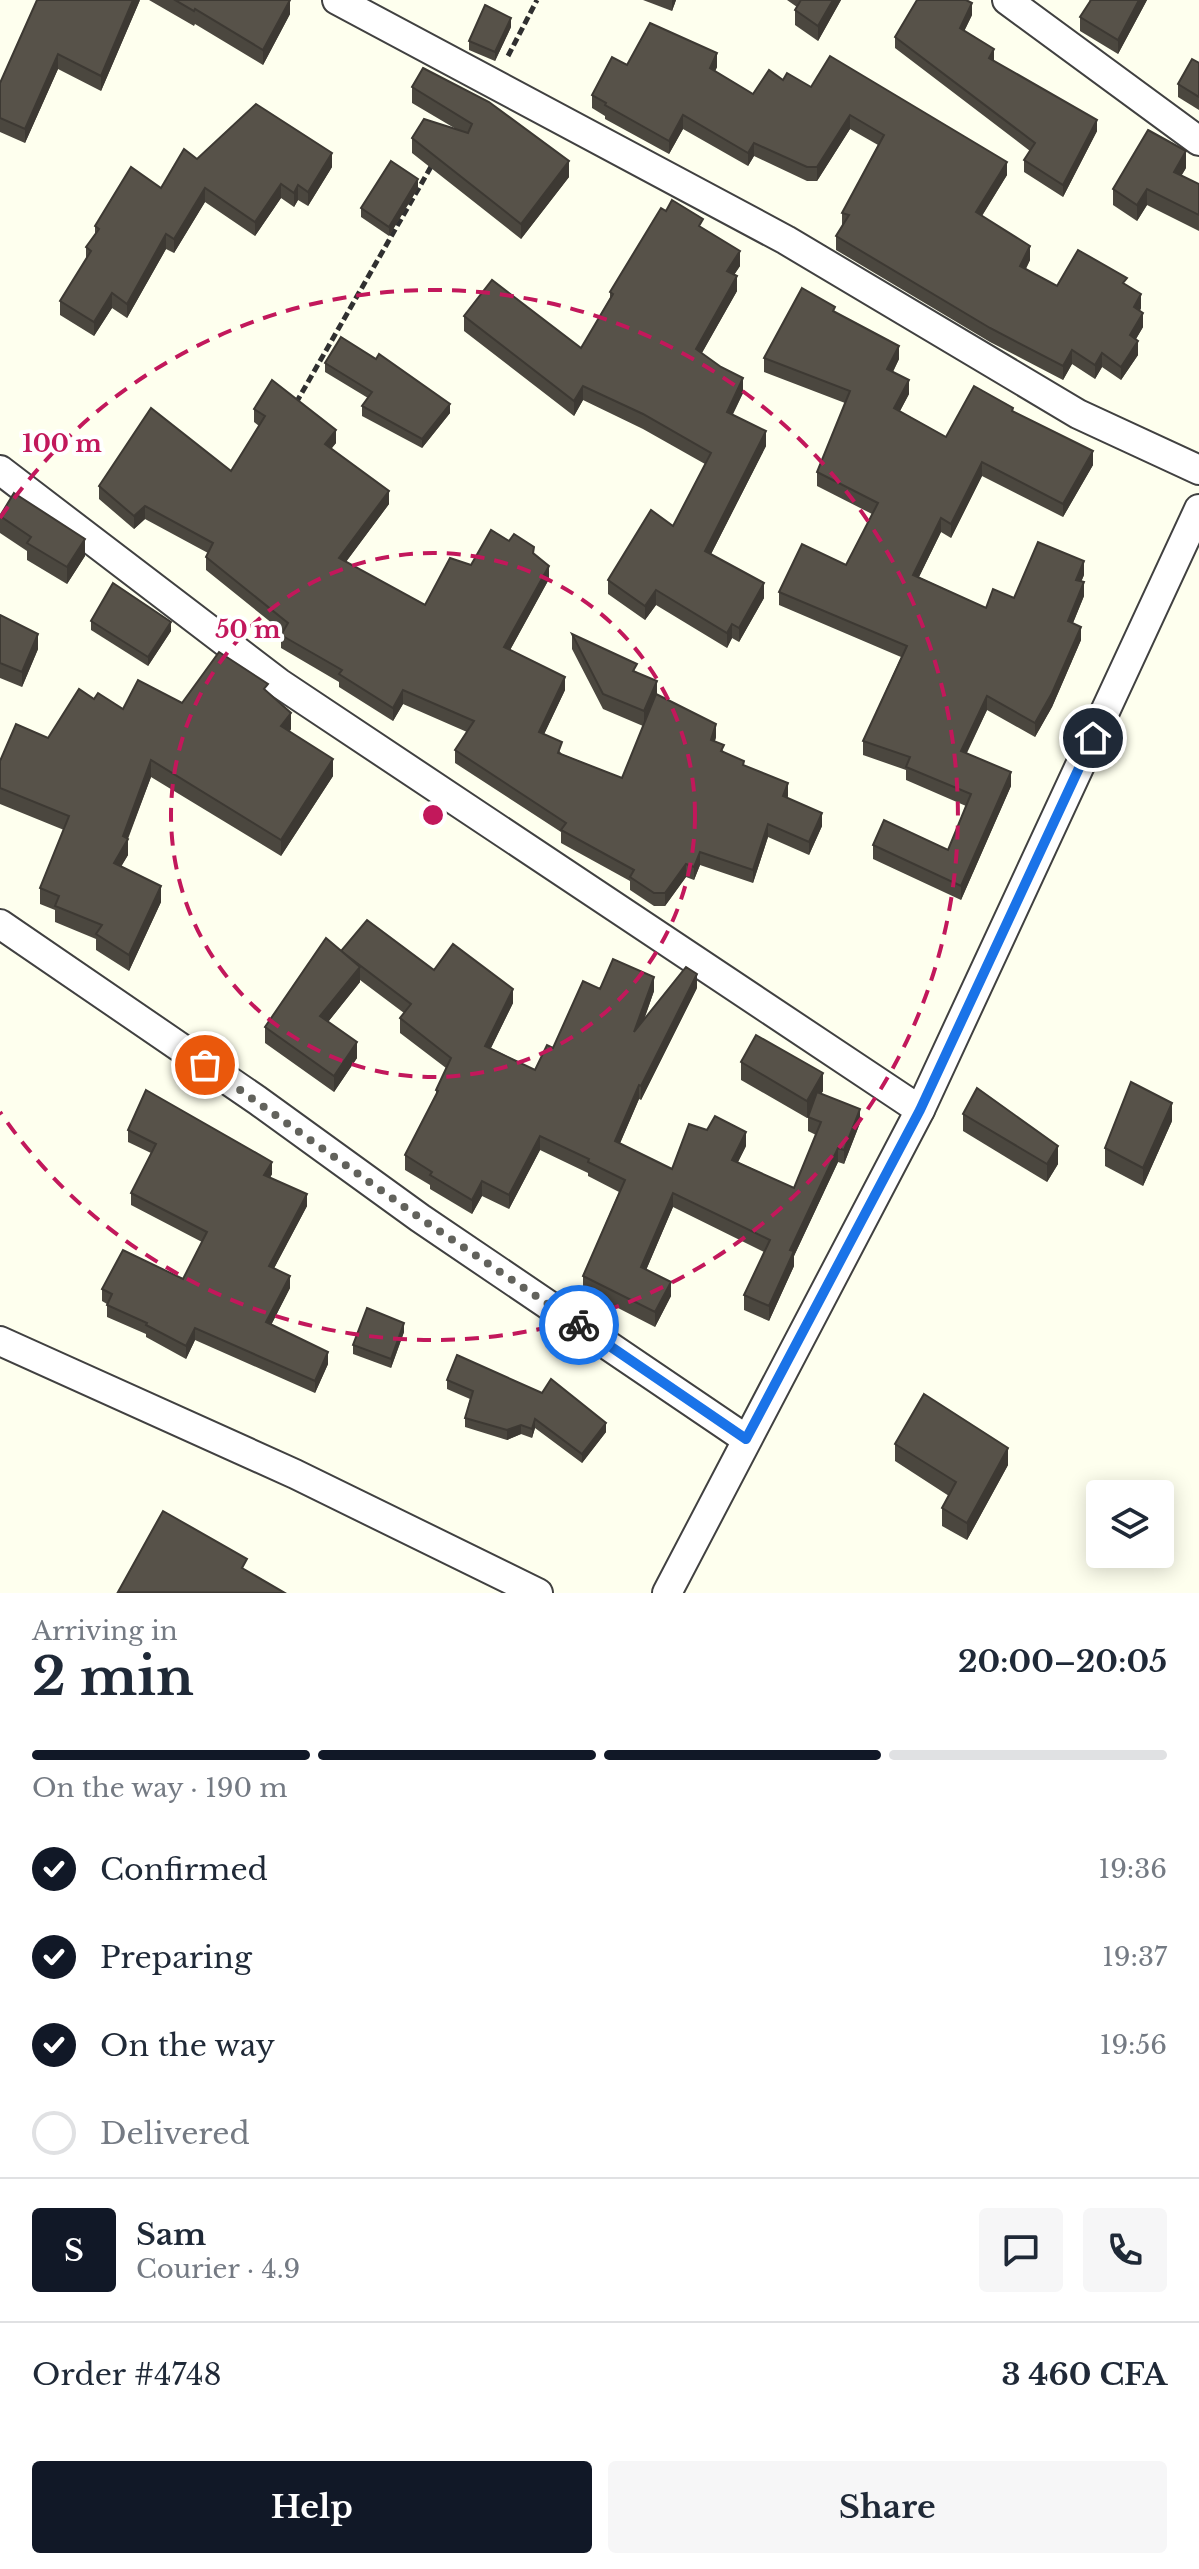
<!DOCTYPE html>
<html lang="en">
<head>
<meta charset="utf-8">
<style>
  :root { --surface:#fff; --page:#f6f6f7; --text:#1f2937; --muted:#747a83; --line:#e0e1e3; --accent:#111827 }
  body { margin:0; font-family:"Libre Baskerville",serif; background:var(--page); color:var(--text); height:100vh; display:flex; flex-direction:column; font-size:30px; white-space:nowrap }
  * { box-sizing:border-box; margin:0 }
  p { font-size:26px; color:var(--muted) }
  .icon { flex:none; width:44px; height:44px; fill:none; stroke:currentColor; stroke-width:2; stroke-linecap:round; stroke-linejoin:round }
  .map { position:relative; height:1593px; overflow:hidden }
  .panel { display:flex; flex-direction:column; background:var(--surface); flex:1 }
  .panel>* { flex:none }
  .buttons { position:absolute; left:1086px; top:1480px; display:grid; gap:16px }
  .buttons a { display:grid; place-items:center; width:88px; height:88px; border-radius:8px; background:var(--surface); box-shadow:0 4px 20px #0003; font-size:40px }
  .pin { position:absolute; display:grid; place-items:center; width:68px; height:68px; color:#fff; margin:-34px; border:4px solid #fff; border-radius:50%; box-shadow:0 2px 8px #0007 }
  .courier { position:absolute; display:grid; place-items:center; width:80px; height:80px; margin:-40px; border:6px solid #1a73e8; border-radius:50%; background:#fff; color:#222; box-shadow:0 2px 10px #0007 }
  .head em { font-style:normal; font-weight:700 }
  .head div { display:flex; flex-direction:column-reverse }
  .head { display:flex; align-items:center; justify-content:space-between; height:136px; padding:0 32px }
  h1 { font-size:52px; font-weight:700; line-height:60px }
  .bar { display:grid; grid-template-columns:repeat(4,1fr); gap:12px 8px; align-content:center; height:96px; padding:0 32px }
  .bar i { height:10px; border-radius:6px; background:var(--line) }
  .bar .current { background:var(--accent) }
  .bar p { grid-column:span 4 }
  .line { display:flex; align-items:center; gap:20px; padding:0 32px; border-top:2px solid var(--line) }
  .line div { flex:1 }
  .round { display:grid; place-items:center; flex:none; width:84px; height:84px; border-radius:8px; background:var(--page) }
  ol { padding:0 32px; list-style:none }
  li { display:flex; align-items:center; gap:24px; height:88px }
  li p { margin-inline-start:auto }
  li .icon { padding:8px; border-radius:50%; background:var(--accent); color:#fff; stroke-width:4 }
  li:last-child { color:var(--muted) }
  li i { width:44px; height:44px; border:4px solid var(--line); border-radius:50% }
  .action { display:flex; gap:16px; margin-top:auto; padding:16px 32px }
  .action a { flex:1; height:92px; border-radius:8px; background:var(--accent); color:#fff; font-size:32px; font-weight:700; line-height:92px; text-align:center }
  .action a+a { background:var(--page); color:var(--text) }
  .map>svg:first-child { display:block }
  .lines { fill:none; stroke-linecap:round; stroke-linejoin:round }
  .street-casing { stroke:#414141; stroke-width:32 }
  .path { stroke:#303030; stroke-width:5; stroke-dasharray:8 4; stroke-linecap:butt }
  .street { stroke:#fff; stroke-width:28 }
  .wall { fill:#4b473f }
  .shaded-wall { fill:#3d3933 }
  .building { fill:#575249; stroke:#3d3933; stroke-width:2 }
  .done { stroke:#62625c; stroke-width:8; stroke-dasharray:0 14.4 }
  .route { stroke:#1a73e8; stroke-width:10 }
  .ring { fill:none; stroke:#c2185b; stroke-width:4; stroke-dasharray:14 10 }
  .centre { fill:#c2185b; stroke:#fff; stroke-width:4 }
  .ring-label { font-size:24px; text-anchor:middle; font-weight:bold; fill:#c2185b; stroke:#fff; stroke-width:8; stroke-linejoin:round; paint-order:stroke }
</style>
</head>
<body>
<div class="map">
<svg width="1199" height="1593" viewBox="0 0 1199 1593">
  <rect width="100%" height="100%" fill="#feffee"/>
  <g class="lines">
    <g class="street-casing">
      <g id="street">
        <path d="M 337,0 L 786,240 L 1078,414 L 1199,470"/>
        <path d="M 1007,0 L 1199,141"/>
        <path d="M 0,470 L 279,683 L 920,1110"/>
        <path d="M 0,924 L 257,1100 L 420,1218 L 746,1439"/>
        <path d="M 0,1341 L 295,1474 L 538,1593"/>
        <path d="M 667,1593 L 920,1110 L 1199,509"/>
      </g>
    </g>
    <g class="path">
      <path d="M 508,56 L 537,0"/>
      <path d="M 296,403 L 432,165"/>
    </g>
    <use href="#street" class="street"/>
  </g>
  <g class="wall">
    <path d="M 140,0 L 101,91 L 58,69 L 25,143 L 0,132 L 0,83 Z"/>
    <path d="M 149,0 L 290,0 L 290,14 L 263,65 L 195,24 L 194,26 Z"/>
    <path d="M 643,0 L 676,0 L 672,11 Z"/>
    <path d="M 787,0 L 841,0 L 818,41 L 795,25 L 795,10 L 797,7 Z"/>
    <path d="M 1089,0 L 1147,0 L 1118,54 L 1080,31 L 1080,17 L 1090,1 Z"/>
    <path d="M 972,15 L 964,31 L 994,61 L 1097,131 L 1063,197 L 1024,172 L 1024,160 L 1030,151 L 895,48 L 895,37 Z"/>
    <path d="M 511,27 L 495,61 L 469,50 L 469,41 Z"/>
    <path d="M 1199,63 L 1199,110 L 1178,97 L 1178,84 Z"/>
    <path d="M 627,65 L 717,67 L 715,71 L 753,94 L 783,80 L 811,87 L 1007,175 L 982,216 L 1030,260 L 1026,269 L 1057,286 L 1127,285 L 1141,308 L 1140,311 L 1143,327 L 1136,339 L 1138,355 L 1121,380 L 1102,367 L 1095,379 L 1072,364 L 1063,380 L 990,342 L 836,250 L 836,236 L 842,226 L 842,213 L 878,145 L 850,129 L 817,181 L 807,181 L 754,156 L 748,166 L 683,129 L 669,154 L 605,119 L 605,116 L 592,108 L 592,95 Z"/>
    <path d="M 412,87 L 569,177 L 521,239 L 412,153 L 412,138 L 456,129 L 412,103 Z"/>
    <path d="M 197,159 L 332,167 L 308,206 L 298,200 L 294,207 L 281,198 L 255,236 L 205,202 L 174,253 L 166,249 L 127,318 L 112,308 L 94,336 L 60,315 L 60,301 L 86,259 L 86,247 L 95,234 L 95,226 L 161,188 Z"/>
    <path d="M 1186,168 L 1181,176 L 1199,185 L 1199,231 L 1147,205 L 1137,221 L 1113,205 L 1113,189 Z"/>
    <path d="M 418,188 L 389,236 L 361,217 L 361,208 Z"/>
    <path d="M 703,228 L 740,266 L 734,275 L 737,291 L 702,353 L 743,393 L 732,415 L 766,446 L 711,554 L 764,598 L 739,642 L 732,638 L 727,648 L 656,605 L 645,620 L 608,594 L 608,580 L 673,526 L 705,464 L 643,429 L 583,400 L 574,416 L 464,331 L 464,316 L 581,348 L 610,298 L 610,292 Z"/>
    <path d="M 835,312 L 899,359 L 893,372 L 909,394 L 900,411 L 946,437 L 1013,412 L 1093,465 L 1063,517 L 982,476 L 951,538 L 941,532 L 919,577 L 986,608 L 1084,575 L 1081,582 L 1084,596 L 1073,623 L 1081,640 L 1052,707 L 1035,737 L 987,710 L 967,753 L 1011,786 L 961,900 L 873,859 L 873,845 L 948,850 L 966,806 L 906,780 L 906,770 L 863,755 L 863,741 L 901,657 L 779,605 L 779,592 L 846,565 L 872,514 L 817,486 L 817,472 L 845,403 L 764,372 L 764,358 Z"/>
    <path d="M 325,363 L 450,413 L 422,448 L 362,416 L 362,406 L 368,398 L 325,372 Z"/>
    <path d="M 254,409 L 336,443 L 331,448 L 389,504 L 346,562 L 425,605 L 471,565 L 534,554 L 549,579 L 510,650 L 565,690 L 544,734 L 562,754 L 622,778 L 643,726 L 603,709 L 572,649 L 572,634 L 637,672 L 657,694 L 716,737 L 715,741 L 724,752 L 788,796 L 787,798 L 822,826 L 809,855 L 768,837 L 753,883 L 700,865 L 694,880 L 686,877 L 665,906 L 654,906 L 630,890 L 630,881 L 561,843 L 561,832 L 455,763 L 455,750 L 467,732 L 403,704 L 393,721 L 339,687 L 339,682 L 281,648 L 281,635 L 283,632 L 206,570 L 206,557 L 208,553 L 145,519 L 134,529 L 99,499 L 99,486 L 231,471 L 259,426 L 254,422 Z"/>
    <path d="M 0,514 L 85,556 L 67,584 L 27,560 L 27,551 L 0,533 Z"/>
    <path d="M 0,615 L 38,649 L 22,687 L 0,678 Z"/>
    <path d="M 91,621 L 171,631 L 148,666 L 91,630 Z"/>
    <path d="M 268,693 L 291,729 L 290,731 L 333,776 L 281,856 L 151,777 L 128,839 L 128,855 L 121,866 L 161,902 L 129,971 L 96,950 L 96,939 L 55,922 L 55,910 L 40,904 L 40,888 L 64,830 L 0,804 L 0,761 L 48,738 L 94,699 L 123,709 Z"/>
    <path d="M 341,951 L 434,970 L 513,1003 L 491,1048 L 535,1070 L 600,989 L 654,991 L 644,1020 L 697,988 L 641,1100 L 639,1099 L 620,1143 L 672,1169 L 746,1146 L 738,1162 L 794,1188 L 816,1135 L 808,1131 L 808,1117 L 807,1118 L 741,1080 L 741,1062 L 823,1091 L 821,1094 L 860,1123 L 844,1164 L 838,1162 L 794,1256 L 794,1266 L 769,1321 L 744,1310 L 744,1295 L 764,1252 L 673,1207 L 646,1270 L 671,1296 L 655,1327 L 583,1290 L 583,1276 L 619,1192 L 588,1176 L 588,1173 L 540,1150 L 509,1209 L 482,1196 L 472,1214 L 430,1189 L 430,1185 L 405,1170 L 405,1155 L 436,1097 L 436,1090 L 446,1068 L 400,1033 L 400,1018 L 404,1013 L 360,980 L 360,982 L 328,1022 L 357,1058 L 334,1092 L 265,1043 L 265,1027 Z"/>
    <path d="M 963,1114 L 1058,1164 L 1047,1182 L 963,1131 Z"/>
    <path d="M 1172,1121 L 1143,1186 L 1105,1166 L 1105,1148 Z"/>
    <path d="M 128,1130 L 272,1174 L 270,1178 L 307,1206 L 274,1268 L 290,1288 L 271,1325 L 328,1364 L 315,1393 L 195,1340 L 186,1359 L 146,1337 L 146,1334 L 107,1317 L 107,1304 L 102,1301 L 102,1289 L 183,1279 L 202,1242 L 131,1205 L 131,1193 L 151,1153 L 128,1142 Z"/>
    <path d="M 404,1332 L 391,1368 L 353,1354 L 353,1345 Z"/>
    <path d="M 447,1380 L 606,1432 L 582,1463 L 535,1428 L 532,1438 L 521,1434 L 507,1440 L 465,1427 L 465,1418 L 470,1399 L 447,1389 Z"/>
    <path d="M 895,1444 L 1008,1465 L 967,1540 L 942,1526 L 942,1508 L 949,1496 L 895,1461 Z"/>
  </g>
  <g class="shaded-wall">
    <path d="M 133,0 L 140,0 L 101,91 L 101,76 Z"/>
    <path d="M 290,0 L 290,14 L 263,65 L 263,50 Z"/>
    <path d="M 672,0 L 676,0 L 672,11 Z"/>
    <path d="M 833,0 L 841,0 L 818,41 L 818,26 Z"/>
    <path d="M 1139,0 L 1147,0 L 1118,54 L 1118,40 Z"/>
    <path d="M 972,3 L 972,15 L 960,40 L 960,28 Z"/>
    <path d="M 511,18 L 511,27 L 495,61 L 495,52 Z"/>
    <path d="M 994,49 L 994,61 L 989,58 Z"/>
    <path d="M 717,53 L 717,67 L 710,82 L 710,68 Z"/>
    <path d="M 58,54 L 58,69 L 25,143 L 25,129 Z"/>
    <path d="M 683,115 L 683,129 L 669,154 L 669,141 Z"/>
    <path d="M 850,115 L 850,129 L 817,181 L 817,167 Z"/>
    <path d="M 1097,120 L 1097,131 L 1063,197 L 1063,185 Z"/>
    <path d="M 754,143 L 754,156 L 748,166 L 748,153 Z"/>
    <path d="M 1186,151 L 1186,168 L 1174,188 L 1174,172 Z"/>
    <path d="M 332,153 L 332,167 L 308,206 L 308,192 Z"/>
    <path d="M 569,161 L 569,177 L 521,239 L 521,224 Z"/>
    <path d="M 1007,162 L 1007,175 L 976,225 L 976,212 Z"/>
    <path d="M 418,179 L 418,188 L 389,236 L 389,227 Z"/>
    <path d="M 281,184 L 281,198 L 255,236 L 255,222 Z"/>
    <path d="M 298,185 L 298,200 L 294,207 L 294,193 Z"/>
    <path d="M 205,188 L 205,202 L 174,253 L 174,239 Z"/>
    <path d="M 1147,189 L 1147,205 L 1137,221 L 1137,205 Z"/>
    <path d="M 166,234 L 166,249 L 127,318 L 127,304 Z"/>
    <path d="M 1030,246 L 1030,260 L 1020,279 L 1020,266 Z"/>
    <path d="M 740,251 L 740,266 L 727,285 L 727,271 Z"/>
    <path d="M 737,276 L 737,291 L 696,363 L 696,349 Z"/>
    <path d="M 112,293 L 112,308 L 94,336 L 94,322 Z"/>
    <path d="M 1141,294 L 1141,308 L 1134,321 L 1134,307 Z"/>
    <path d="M 1143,313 L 1143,327 L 1130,349 L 1130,335 Z"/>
    <path d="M 1138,341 L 1138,355 L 1121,380 L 1121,367 Z"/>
    <path d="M 899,346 L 899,359 L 887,383 L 887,369 Z"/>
    <path d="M 1072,350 L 1072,364 L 1063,380 L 1063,366 Z"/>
    <path d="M 1102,353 L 1102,367 L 1095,379 L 1095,365 Z"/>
    <path d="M 743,378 L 743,393 L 727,427 L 727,412 Z"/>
    <path d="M 909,380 L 909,394 L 894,422 L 894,408 Z"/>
    <path d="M 583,386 L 583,400 L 574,416 L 574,401 Z"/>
    <path d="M 450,404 L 450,413 L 422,448 L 422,439 Z"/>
    <path d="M 336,430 L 336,443 L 325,457 L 325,444 Z"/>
    <path d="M 766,431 L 766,446 L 705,566 L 705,551 Z"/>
    <path d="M 1093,451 L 1093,465 L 1063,517 L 1063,504 Z"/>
    <path d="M 982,462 L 982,476 L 951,538 L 951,524 Z"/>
    <path d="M 389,491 L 389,504 L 339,571 L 339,558 Z"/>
    <path d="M 145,506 L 145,519 L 134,529 L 134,516 Z"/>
    <path d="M 941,518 L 941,532 L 913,589 L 913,575 Z"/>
    <path d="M 85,539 L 85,556 L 67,584 L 67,567 Z"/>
    <path d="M 1084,561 L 1084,575 L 1076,593 L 1076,580 Z"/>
    <path d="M 549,566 L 549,579 L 504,661 L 504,647 Z"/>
    <path d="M 1084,582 L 1084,596 L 1068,635 L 1068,621 Z"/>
    <path d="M 764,583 L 764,598 L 739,642 L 739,628 Z"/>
    <path d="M 656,590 L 656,605 L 645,620 L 645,606 Z"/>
    <path d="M 171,622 L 171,631 L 148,666 L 148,657 Z"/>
    <path d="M 732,624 L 732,638 L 727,648 L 727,633 Z"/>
    <path d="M 1081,627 L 1081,640 L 1052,707 L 1035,737 L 1035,723 Z"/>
    <path d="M 38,634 L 38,649 L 22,687 L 22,672 Z"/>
    <path d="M 565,677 L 565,690 L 539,745 L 539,732 Z"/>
    <path d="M 657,681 L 657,696 L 644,726 L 644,711 Z"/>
    <path d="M 403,690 L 403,704 L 393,721 L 393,708 Z"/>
    <path d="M 987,696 L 987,710 L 961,764 L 961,751 Z"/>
    <path d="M 291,713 L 291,729 L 281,742 L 281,726 Z"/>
    <path d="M 716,724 L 716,737 L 711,753 L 711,740 Z"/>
    <path d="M 333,759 L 333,776 L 281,856 L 281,840 Z"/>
    <path d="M 151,760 L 151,777 L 127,840 L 128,839 L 128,855 L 114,879 L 114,863 L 123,836 Z"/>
    <path d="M 1011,772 L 1011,786 L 961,900 L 961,886 Z"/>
    <path d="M 788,783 L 788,796 L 783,809 L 783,796 Z"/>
    <path d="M 822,813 L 822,826 L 809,855 L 809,842 Z"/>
    <path d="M 768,824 L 768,837 L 753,883 L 753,870 Z"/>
    <path d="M 700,852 L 700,865 L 694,880 L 694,867 Z"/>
    <path d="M 686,864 L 686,877 L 665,906 L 665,893 Z"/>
    <path d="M 161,886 L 161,902 L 129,971 L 129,955 Z"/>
    <path d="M 360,967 L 360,982 L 320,1032 L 320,1016 Z"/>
    <path d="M 697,974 L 697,988 L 641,1100 L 641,1086 Z"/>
    <path d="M 654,977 L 654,991 L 634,1047 L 634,1032 Z"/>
    <path d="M 513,989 L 513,1003 L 485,1060 L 485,1046 Z"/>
    <path d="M 357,1042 L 357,1058 L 334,1092 L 334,1076 Z"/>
    <path d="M 823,1073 L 823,1091 L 807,1118 L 807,1101 Z"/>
    <path d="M 639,1085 L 639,1099 L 615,1155 L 615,1141 Z"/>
    <path d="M 1172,1103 L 1172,1121 L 1143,1186 L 1143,1168 Z"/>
    <path d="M 860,1109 L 860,1123 L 844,1164 L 844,1150 Z"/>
    <path d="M 746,1132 L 746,1146 L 732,1174 L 732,1160 Z"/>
    <path d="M 540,1136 L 540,1150 L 509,1209 L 509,1195 Z"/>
    <path d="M 1058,1146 L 1058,1164 L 1047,1182 L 1047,1164 Z"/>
    <path d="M 838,1148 L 838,1162 L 794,1256 L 794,1266 L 769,1321 L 769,1306 L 790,1250 Z"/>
    <path d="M 272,1162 L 272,1174 L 264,1188 L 264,1175 Z"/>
    <path d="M 482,1181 L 482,1196 L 472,1214 L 472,1200 Z"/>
    <path d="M 673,1193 L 673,1207 L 641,1282 L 641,1267 Z"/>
    <path d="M 307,1194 L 307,1206 L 269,1278 L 269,1266 Z"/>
    <path d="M 290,1276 L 290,1288 L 266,1335 L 266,1322 Z"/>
    <path d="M 671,1282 L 671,1296 L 655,1327 L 655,1312 Z"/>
    <path d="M 404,1323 L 404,1332 L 391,1368 L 391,1359 Z"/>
    <path d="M 195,1328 L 195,1340 L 186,1359 L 186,1346 Z"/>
    <path d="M 328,1352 L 328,1364 L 315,1393 L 315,1381 Z"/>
    <path d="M 535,1419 L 535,1428 L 532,1438 L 532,1429 Z"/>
    <path d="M 606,1423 L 606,1432 L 582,1463 L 582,1454 Z"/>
    <path d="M 521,1425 L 521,1434 L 507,1440 L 507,1430 Z"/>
    <path d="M 1008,1448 L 1008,1465 L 967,1540 L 967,1523 Z"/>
  </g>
  <g class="building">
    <path d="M 37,0 L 133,0 L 101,76 L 58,54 L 25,129 L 0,118 L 0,83 Z"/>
    <path d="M 175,0 L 290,0 L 263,50 L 195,9 L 194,11 Z"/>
    <path d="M 801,0 L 833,0 L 818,26 L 795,10 Z"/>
    <path d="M 917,0 L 966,0 L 972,3 L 960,28 L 994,49 L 989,58 L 1097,120 L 1063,185 L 1024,160 L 1035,143 L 895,37 Z"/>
    <path d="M 1091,0 L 1139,0 L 1118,40 L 1080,17 Z"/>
    <path d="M 485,5 L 511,18 L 495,52 L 469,41 Z"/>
    <path d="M 650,23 L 717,53 L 710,68 L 753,94 L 769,70 L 783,80 L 787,73 L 811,87 L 830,56 L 1007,162 L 976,212 L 1030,246 L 1020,266 L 1057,286 L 1078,250 L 1127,278 L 1123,283 L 1141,294 L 1134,307 L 1143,313 L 1130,335 L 1138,341 L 1121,367 L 1102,353 L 1095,365 L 1072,350 L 1063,366 L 990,328 L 836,236 L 849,215 L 842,213 L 884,135 L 850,115 L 817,167 L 807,167 L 754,143 L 748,153 L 683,115 L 669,141 L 605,105 L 606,103 L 592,95 L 612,57 L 627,65 Z"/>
    <path d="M 1192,59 L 1199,63 L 1199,97 L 1178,84 Z"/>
    <path d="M 423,68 L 489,102 L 569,161 L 521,224 L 412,138 L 424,119 L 468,133 L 472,124 L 412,87 Z"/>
    <path d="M 256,104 L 332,153 L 308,192 L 298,185 L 294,193 L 281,184 L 255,222 L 205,188 L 174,239 L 166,234 L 127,304 L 112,293 L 94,322 L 60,301 L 91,251 L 86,247 L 99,229 L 95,226 L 131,167 L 161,188 L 184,149 L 197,159 Z"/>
    <path d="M 1148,130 L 1186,151 L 1174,172 L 1199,184 L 1199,215 L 1147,189 L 1137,205 L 1113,189 Z"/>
    <path d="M 391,161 L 418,179 L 389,227 L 361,208 Z"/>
    <path d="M 672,200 L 703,219 L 699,226 L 740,251 L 727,271 L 737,276 L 696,349 L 721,367 L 743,378 L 727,412 L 766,431 L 705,551 L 764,583 L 739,628 L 732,624 L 727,633 L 656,590 L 645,606 L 608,580 L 651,510 L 673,526 L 711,453 L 643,414 L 583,386 L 574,401 L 464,316 L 492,280 L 581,348 L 613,294 L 610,292 L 661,208 L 666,211 Z"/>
    <path d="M 802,288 L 835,307 L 833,311 L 899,346 L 887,369 L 909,380 L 894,408 L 946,437 L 974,386 L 1013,408 L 1012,411 L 1093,451 L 1063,504 L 982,462 L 951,524 L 941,518 L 913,575 L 986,608 L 993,589 L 1014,598 L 1038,542 L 1084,561 L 1076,580 L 1084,582 L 1068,621 L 1081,627 L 1052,693 L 1035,723 L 987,696 L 961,751 L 1011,772 L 961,886 L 873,845 L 884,820 L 948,850 L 971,794 L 906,767 L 910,757 L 863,741 L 907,646 L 779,592 L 802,544 L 846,565 L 878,503 L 817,472 L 850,391 L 764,358 Z"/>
    <path d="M 341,337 L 376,359 L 379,354 L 450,404 L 422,439 L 362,406 L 372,392 L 325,363 Z"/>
    <path d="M 272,380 L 336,430 L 325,444 L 389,491 L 339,558 L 425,605 L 450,558 L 471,565 L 491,530 L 509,541 L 514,534 L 534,547 L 533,553 L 549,566 L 504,647 L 565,677 L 539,732 L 562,742 L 558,753 L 622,778 L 656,694 L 716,724 L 711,740 L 724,745 L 721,751 L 744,761 L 743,765 L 788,783 L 783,796 L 822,813 L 809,842 L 768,824 L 753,870 L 700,852 L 694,867 L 686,864 L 665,893 L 654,893 L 630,877 L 634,870 L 561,830 L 566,823 L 455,750 L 474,721 L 403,690 L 393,708 L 339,674 L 342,670 L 281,635 L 288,623 L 206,557 L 213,543 L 145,506 L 134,516 L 99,486 L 151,408 L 231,471 L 265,416 L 254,409 Z"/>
    <path d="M 14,493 L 85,539 L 67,567 L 27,543 L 31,537 L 0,516 Z"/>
    <path d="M 113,583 L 171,622 L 148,657 L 91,621 Z"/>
    <path d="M 0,615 L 38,634 L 22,672 L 0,663 Z"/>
    <path d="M 572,634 L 637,664 L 633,671 L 657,681 L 644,711 L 603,694 Z"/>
    <path d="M 219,652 L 268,684 L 264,689 L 291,713 L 281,726 L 333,759 L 281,840 L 151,760 L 123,836 L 128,839 L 114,863 L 161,886 L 129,955 L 96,934 L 102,925 L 55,906 L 59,896 L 40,888 L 69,816 L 0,788 L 0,761 L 16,724 L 48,738 L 79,689 L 94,699 L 98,693 L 123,709 L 138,680 L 182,703 Z"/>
    <path d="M 367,920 L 434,970 L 453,944 L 513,989 L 485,1046 L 535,1070 L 547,1045 L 553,1048 L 583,981 L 600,989 L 613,959 L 654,977 L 634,1032 L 686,967 L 697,974 L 641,1086 L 639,1085 L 615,1141 L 672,1169 L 689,1124 L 707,1130 L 715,1116 L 746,1132 L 732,1160 L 794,1188 L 821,1122 L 808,1117 L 817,1092 L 860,1109 L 844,1150 L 838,1148 L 790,1250 L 794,1251 L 769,1306 L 744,1295 L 770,1240 L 673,1193 L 641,1267 L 671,1282 L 655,1312 L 583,1276 L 625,1180 L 588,1162 L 589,1159 L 540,1136 L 509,1195 L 482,1181 L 472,1200 L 430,1175 L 432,1172 L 405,1155 L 438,1091 L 436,1090 L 451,1058 L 400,1018 L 411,1004 L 341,951 Z"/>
    <path d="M 326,938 L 360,967 L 320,1016 L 357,1042 L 334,1076 L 265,1027 Z"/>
    <path d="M 756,1035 L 823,1073 L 807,1101 L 741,1062 Z"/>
    <path d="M 1131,1082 L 1172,1103 L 1143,1168 L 1105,1148 Z"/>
    <path d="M 977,1088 L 1058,1146 L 1047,1164 L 963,1114 Z"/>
    <path d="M 146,1090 L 272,1162 L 264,1175 L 307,1194 L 269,1266 L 290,1276 L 266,1322 L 328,1352 L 315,1381 L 195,1328 L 186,1346 L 146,1325 L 147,1323 L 107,1305 L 112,1294 L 102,1289 L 123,1250 L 183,1279 L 207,1232 L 131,1193 L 156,1144 L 128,1130 Z"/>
    <path d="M 367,1308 L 404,1323 L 391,1359 L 353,1345 Z"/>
    <path d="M 457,1355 L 542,1393 L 551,1379 L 606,1423 L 582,1454 L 535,1419 L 532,1429 L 521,1425 L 507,1430 L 465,1418 L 473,1391 L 447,1380 Z"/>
    <path d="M 924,1394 L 1008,1448 L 967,1523 L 942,1508 L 956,1482 L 895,1444 Z"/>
    <path d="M 163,1511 L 247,1559 L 242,1568 L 285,1593 L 118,1592 Z"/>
  </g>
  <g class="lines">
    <path class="done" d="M 205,1065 L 420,1218 L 579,1325"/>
    <path class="route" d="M 579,1325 L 746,1439 L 920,1110 L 1093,738"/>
  </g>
  <g class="ring">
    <circle cx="433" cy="815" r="262"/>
    <path d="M0 518A525 525 0 1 1 0 1112"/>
  </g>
  <circle cx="433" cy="815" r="12" class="centre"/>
  <g class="ring-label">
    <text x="62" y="452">100 m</text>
    <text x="248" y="638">50 m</text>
  </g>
</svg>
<div class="buttons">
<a><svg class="icon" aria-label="layers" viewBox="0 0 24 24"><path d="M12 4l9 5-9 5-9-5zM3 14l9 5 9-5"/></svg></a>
</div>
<div class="pin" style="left:205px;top:1065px;background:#ea580c"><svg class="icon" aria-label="bag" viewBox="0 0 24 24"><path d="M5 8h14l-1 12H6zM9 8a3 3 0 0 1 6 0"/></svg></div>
<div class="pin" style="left:1093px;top:738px;background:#1f2937"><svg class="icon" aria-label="home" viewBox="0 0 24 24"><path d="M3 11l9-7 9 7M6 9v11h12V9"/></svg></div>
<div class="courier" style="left:579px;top:1325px"><svg class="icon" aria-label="bike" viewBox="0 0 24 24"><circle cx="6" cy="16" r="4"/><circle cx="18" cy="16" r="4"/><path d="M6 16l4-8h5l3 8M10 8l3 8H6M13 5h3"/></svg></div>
</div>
<section class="panel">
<div class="head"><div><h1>2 min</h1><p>Arriving in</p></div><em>20:00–20:05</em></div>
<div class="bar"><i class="current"></i><i class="current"></i><i class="current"></i><i></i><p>On the way · 190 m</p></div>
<ol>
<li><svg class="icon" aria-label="check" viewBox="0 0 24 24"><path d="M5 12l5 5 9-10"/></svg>Confirmed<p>19:36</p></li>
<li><svg class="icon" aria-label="check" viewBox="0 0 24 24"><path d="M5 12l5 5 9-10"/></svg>Preparing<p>19:37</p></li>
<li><svg class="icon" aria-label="check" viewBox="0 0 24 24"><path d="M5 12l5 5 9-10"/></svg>On the way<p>19:56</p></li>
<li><i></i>Delivered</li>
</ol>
<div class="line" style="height:144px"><b class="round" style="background:var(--accent);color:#fff">S</b><div><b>Sam</b><p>Courier · 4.9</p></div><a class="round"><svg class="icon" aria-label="chat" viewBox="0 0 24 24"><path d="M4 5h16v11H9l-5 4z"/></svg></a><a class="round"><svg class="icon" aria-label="phone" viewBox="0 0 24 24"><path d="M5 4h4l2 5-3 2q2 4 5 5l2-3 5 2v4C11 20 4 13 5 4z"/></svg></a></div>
<div class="line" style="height:104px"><div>Order #4748</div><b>3 460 CFA</b></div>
<div class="action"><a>Help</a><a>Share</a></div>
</section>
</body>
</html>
